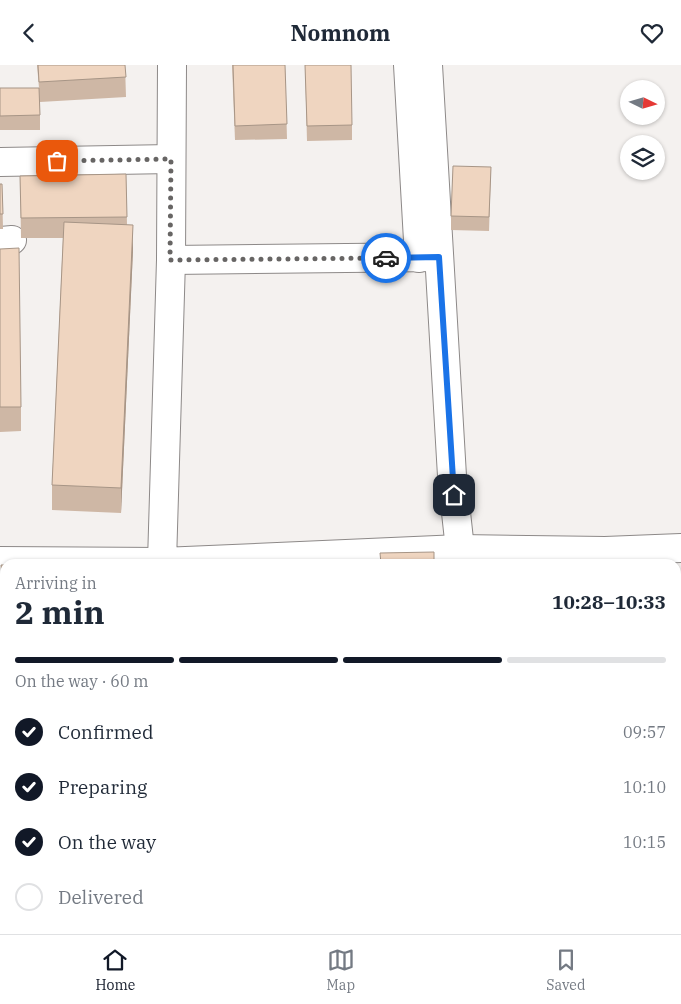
<!DOCTYPE html>
<html lang="en">
<head>
<meta charset="utf-8">
<style>
  :root { --surface:#fff; --page:#f2f2f3; --text:#1f2937; --muted:#747a83; --line:#e0e1e3; --accent:#111827 }
  body { margin:0; font-family:"IBM Plex Serif",serif; background:var(--page); color:var(--text); height:100vh; display:flex; flex-direction:column; font-size:19px; white-space:nowrap }
  * { box-sizing:border-box; margin:0 }
  p { font-size:16px; color:var(--muted) }
  .icon { flex:none; width:28px; height:28px; fill:none; stroke:currentColor; stroke-width:2; stroke-linecap:round; stroke-linejoin:round }
  .map { position:relative; flex:1; overflow:hidden }
  .panel { position:absolute; left:0px; top:494px; width:681px; height:376px; display:flex; flex-direction:column; background:var(--surface); border-radius:15px 15px 0 0; box-shadow:0 1px 4px #0004 }
  .panel>* { flex:none }
  .needle { width:32px; rotate:95deg }
  .tools { position:absolute; left:620px; top:15px; display:grid; gap:10px }
  .tools a { display:grid; place-items:center; width:45px; height:45px; border-radius:50%; background:var(--surface); box-shadow:0 1px 4px #0004; font-size:25px }
  .pin { position:absolute; display:grid; place-items:center; width:42px; height:42px; color:#fff; margin:-21px; border-radius:10px; box-shadow:0 2px 8px #0006 }
  .courier { position:absolute; display:grid; place-items:center; width:50px; height:50px; margin:-25px; border:4px solid #1a73e8; border-radius:50%; background:#fff; color:#222; box-shadow:0 1px 6px #0007 }
  .summary em { font-style:normal; font-weight:700 }
  .summary div { display:flex; flex-direction:column-reverse }
  .summary { display:flex; align-items:center; justify-content:space-between; height:85px; padding:0 15px }
  h1 { font-size:32px; font-weight:700; line-height:38px }
  .bar { display:grid; grid-template-columns:repeat(4,1fr); gap:8px 5px; align-content:center; height:60px; padding:0 15px }
  .bar i { height:6px; border-radius:4px; background:var(--line) }
  .bar .selected { background:var(--accent) }
  .bar p { grid-column:span 4 }
  ol { padding:0 15px; list-style:none }
  li { display:flex; align-items:center; gap:15px; height:55px }
  li p { margin-inline-start:auto }
  li .icon { padding:5px; border-radius:50%; background:var(--accent); color:#fff; stroke-width:4 }
  li:last-child { color:var(--muted) }
  li i { width:28px; height:28px; border:2px solid var(--line); border-radius:50% }
  header { display:flex; justify-content:space-between; align-items:center; height:65px; padding:0 15px; background:var(--surface); font-size:22px; font-weight:700 }
  .tab-bar { display:flex; justify-content:space-around; align-items:center; height:70px; border-top:1px solid var(--line); background:var(--surface); font-size:14px; color:var(--muted) }
  .tab-bar a { display:grid; justify-items:center; gap:2px }
  .tab-bar .selected { color:var(--accent) }
  .map>svg:first-child { display:block }
  .lines { fill:none; stroke-linecap:round; stroke-linejoin:round }
  .minor-casing { stroke:#8d8988; stroke-width:30 }
  .minor { stroke:#fff; stroke-width:28 }
  .wall { fill:#ceb7a5 }
  .shaded-wall { fill:#a79586 }
  .building { fill:#efd5c0; stroke:#a79586 }
  .done { stroke:#676564; stroke-width:5; stroke-dasharray:0 9 }
  .route { stroke:#1a73e8; stroke-width:6 }
</style>
</head>
<body>
<header><svg class="icon" aria-label="back" viewBox="0 0 24 24"><path d="M15 5l-7 7 7 7"/></svg>Nomnom<svg class="icon" aria-label="heart" viewBox="0 0 24 24"><path d="M12 20l-8-8c-3-5 5-10 8-4 3-6 11-1 8 4z"/></svg></header>
<div class="map">
<svg width="681" height="869" viewBox="0 0 681 869">
  <rect width="100%" height="100%" fill="#f4f1ef"/>
  <g class="lines">
    <g class="minor-casing">
      <g id="minor">
        <path d="M 172,0 L 171,195 L 439,192"/>
        <path d="M 408,0 L 419,193"/>
        <path d="M 428,0 L 452,411 L 460,484 L 471,499"/>
        <path d="M 0,97 L 171,94"/>
        <path d="M 0,176 L 12,175"/>
        <path d="M 171,195 L 162,497 L 460,484 L 605,486 L 681,483"/>
        <path d="M 0,496 L 162,497"/>
        <path d="M 495,869 L 496,865"/>
        <path d="M 668,869 L 668,865"/>
      </g>
    </g>
    <use href="#minor" class="minor"/>
  </g>
  <g class="wall">
    <path d="M 37,0 L 125,0 L 126,32 L 40,37 L 40,65 L 0,65 L 0,23 L 39,23 Z"/>
    <path d="M 232,0 L 285,0 L 287,74 L 235,75 Z"/>
    <path d="M 305,0 L 352,60 L 352,75 L 307,76 Z"/>
    <path d="M 491,102 L 489,166 L 451,165 L 451,151 Z"/>
    <path d="M 126,109 L 127,160 L 133,185 L 121,448 L 52,445 L 52,420 L 63,173 L 21,173 L 20,111 Z"/>
    <path d="M 0,119 L 2,119 L 3,164 L 0,164 Z"/>
    <path d="M 0,184 L 21,342 L 21,366 L 0,367 Z"/>
    <path d="M 1,500 L 5,500 L 5,552 L 4,552 L 1,515 Z"/>
    <path d="M 676,569 L 681,569 L 681,719 L 676,720 Z"/>
  </g>
  <path class="shaded-wall" d="M 133,160 L 133,185 L 121,448 L 121,423 Z"/>
  <g class="building">
    <path d="M 38,0 L 125,0 L 126,12 L 39,17 Z"/>
    <path d="M 233,0 L 285,0 L 287,59 L 235,61 Z"/>
    <path d="M 305,0 L 351,0 L 352,60 L 307,61 Z"/>
    <path d="M 0,23 L 39,23 L 40,50 L 0,51 Z"/>
    <path d="M 453,101 L 491,102 L 489,152 L 451,151 Z"/>
    <path d="M 126,109 L 127,152 L 21,153 L 20,111 Z"/>
    <path d="M 0,119 L 2,119 L 3,149 L 0,149 Z"/>
    <path d="M 64,157 L 133,160 L 121,423 L 52,420 Z"/>
    <path d="M 19,183 L 21,342 L 0,342 L 0,184 Z"/>
    <path d="M 434,487 L 434,499 L 381,499 L 380,488 Z"/>
    <path d="M 45,497 L 45,499 L 22,499 Z"/>
    <path d="M 1,500 L 5,500 L 5,537 L 4,538 Z"/>
    <path d="M 676,569 L 681,569 L 681,592 L 679,596 L 681,598 L 681,603 L 676,603 Z"/>
    <rect x="676" y="603" width="5" height="92"/>
    <path d="M 549,865 L 607,865 L 606,869 L 549,869 Z"/>
    <path d="M 613,865 L 656,865 L 655,869 L 613,869 Z"/>
  </g>
  <g class="lines">
    <path class="done" d="M 57,96 L 171,94 L 170,195 L 386,193"/>
    <path class="route" d="M 386,193 L 439,192 L 454,430"/>
  </g>
</svg>
<div class="tools">
<a><svg class="needle" viewBox="-14 -14 28 28"><path d="M0-13l5 13h-10z" fill="#e53935"/><path d="M0 13l5-13h-10z" fill="#747a83"/></svg></a>
<a><svg class="icon" aria-label="layers" viewBox="0 0 24 24"><path d="M12 4l9 5-9 5-9-5zM3 14l9 5 9-5"/></svg></a>
</div>
<div class="pin" style="left:57px;top:96px;background:#ea580c"><svg class="icon" aria-label="bag" viewBox="0 0 24 24"><path d="M5 8h14l-1 12H6zM9 8a3 3 0 0 1 6 0"/></svg></div>
<div class="pin" style="left:454px;top:430px;background:#1f2937"><svg class="icon" aria-label="home" viewBox="0 0 24 24"><path d="M3 11l9-7 9 7M6 9v11h12V9"/></svg></div>
<div class="courier" style="left:386px;top:193px"><svg class="icon" aria-label="car" viewBox="0 0 24 24"><path d="M5 17H2v-5l4-1 3-4h7l3 4 3 1v5h-3M9 17h6M6 11h13"/><circle cx="7" cy="17" r="2"/><circle cx="17" cy="17" r="2"/></svg></div>
<section class="panel">
<div class="summary"><div><h1>2 min</h1><p>Arriving in</p></div><em>10:28–10:33</em></div>
<div class="bar"><i class="selected"></i><i class="selected"></i><i class="selected"></i><i></i><p>On the way · 60 m</p></div>
<ol>
<li><svg class="icon" aria-label="check" viewBox="0 0 24 24"><path d="M5 12l5 5 9-10"/></svg>Confirmed<p>09:57</p></li>
<li><svg class="icon" aria-label="check" viewBox="0 0 24 24"><path d="M5 12l5 5 9-10"/></svg>Preparing<p>10:10</p></li>
<li><svg class="icon" aria-label="check" viewBox="0 0 24 24"><path d="M5 12l5 5 9-10"/></svg>On the way<p>10:15</p></li>
<li><i></i>Delivered</li>
</ol>
</section>
</div>
<nav class="tab-bar">
<a class="selected"><svg class="icon" aria-label="home" viewBox="0 0 24 24"><path d="M3 11l9-7 9 7M6 9v11h12V9"/></svg>Home</a>
<a><svg class="icon" aria-label="map" viewBox="0 0 24 24"><path d="M3 6l6-2 6 2 6-2v14l-6 2-6-2-6 2zM9 4v14M15 6v14"/></svg>Map</a>
<a><svg class="icon" aria-label="saved" viewBox="0 0 24 24"><path d="M7 4h10v16l-5-4-5 4z"/></svg>Saved</a>
</nav>
</body>
</html>
